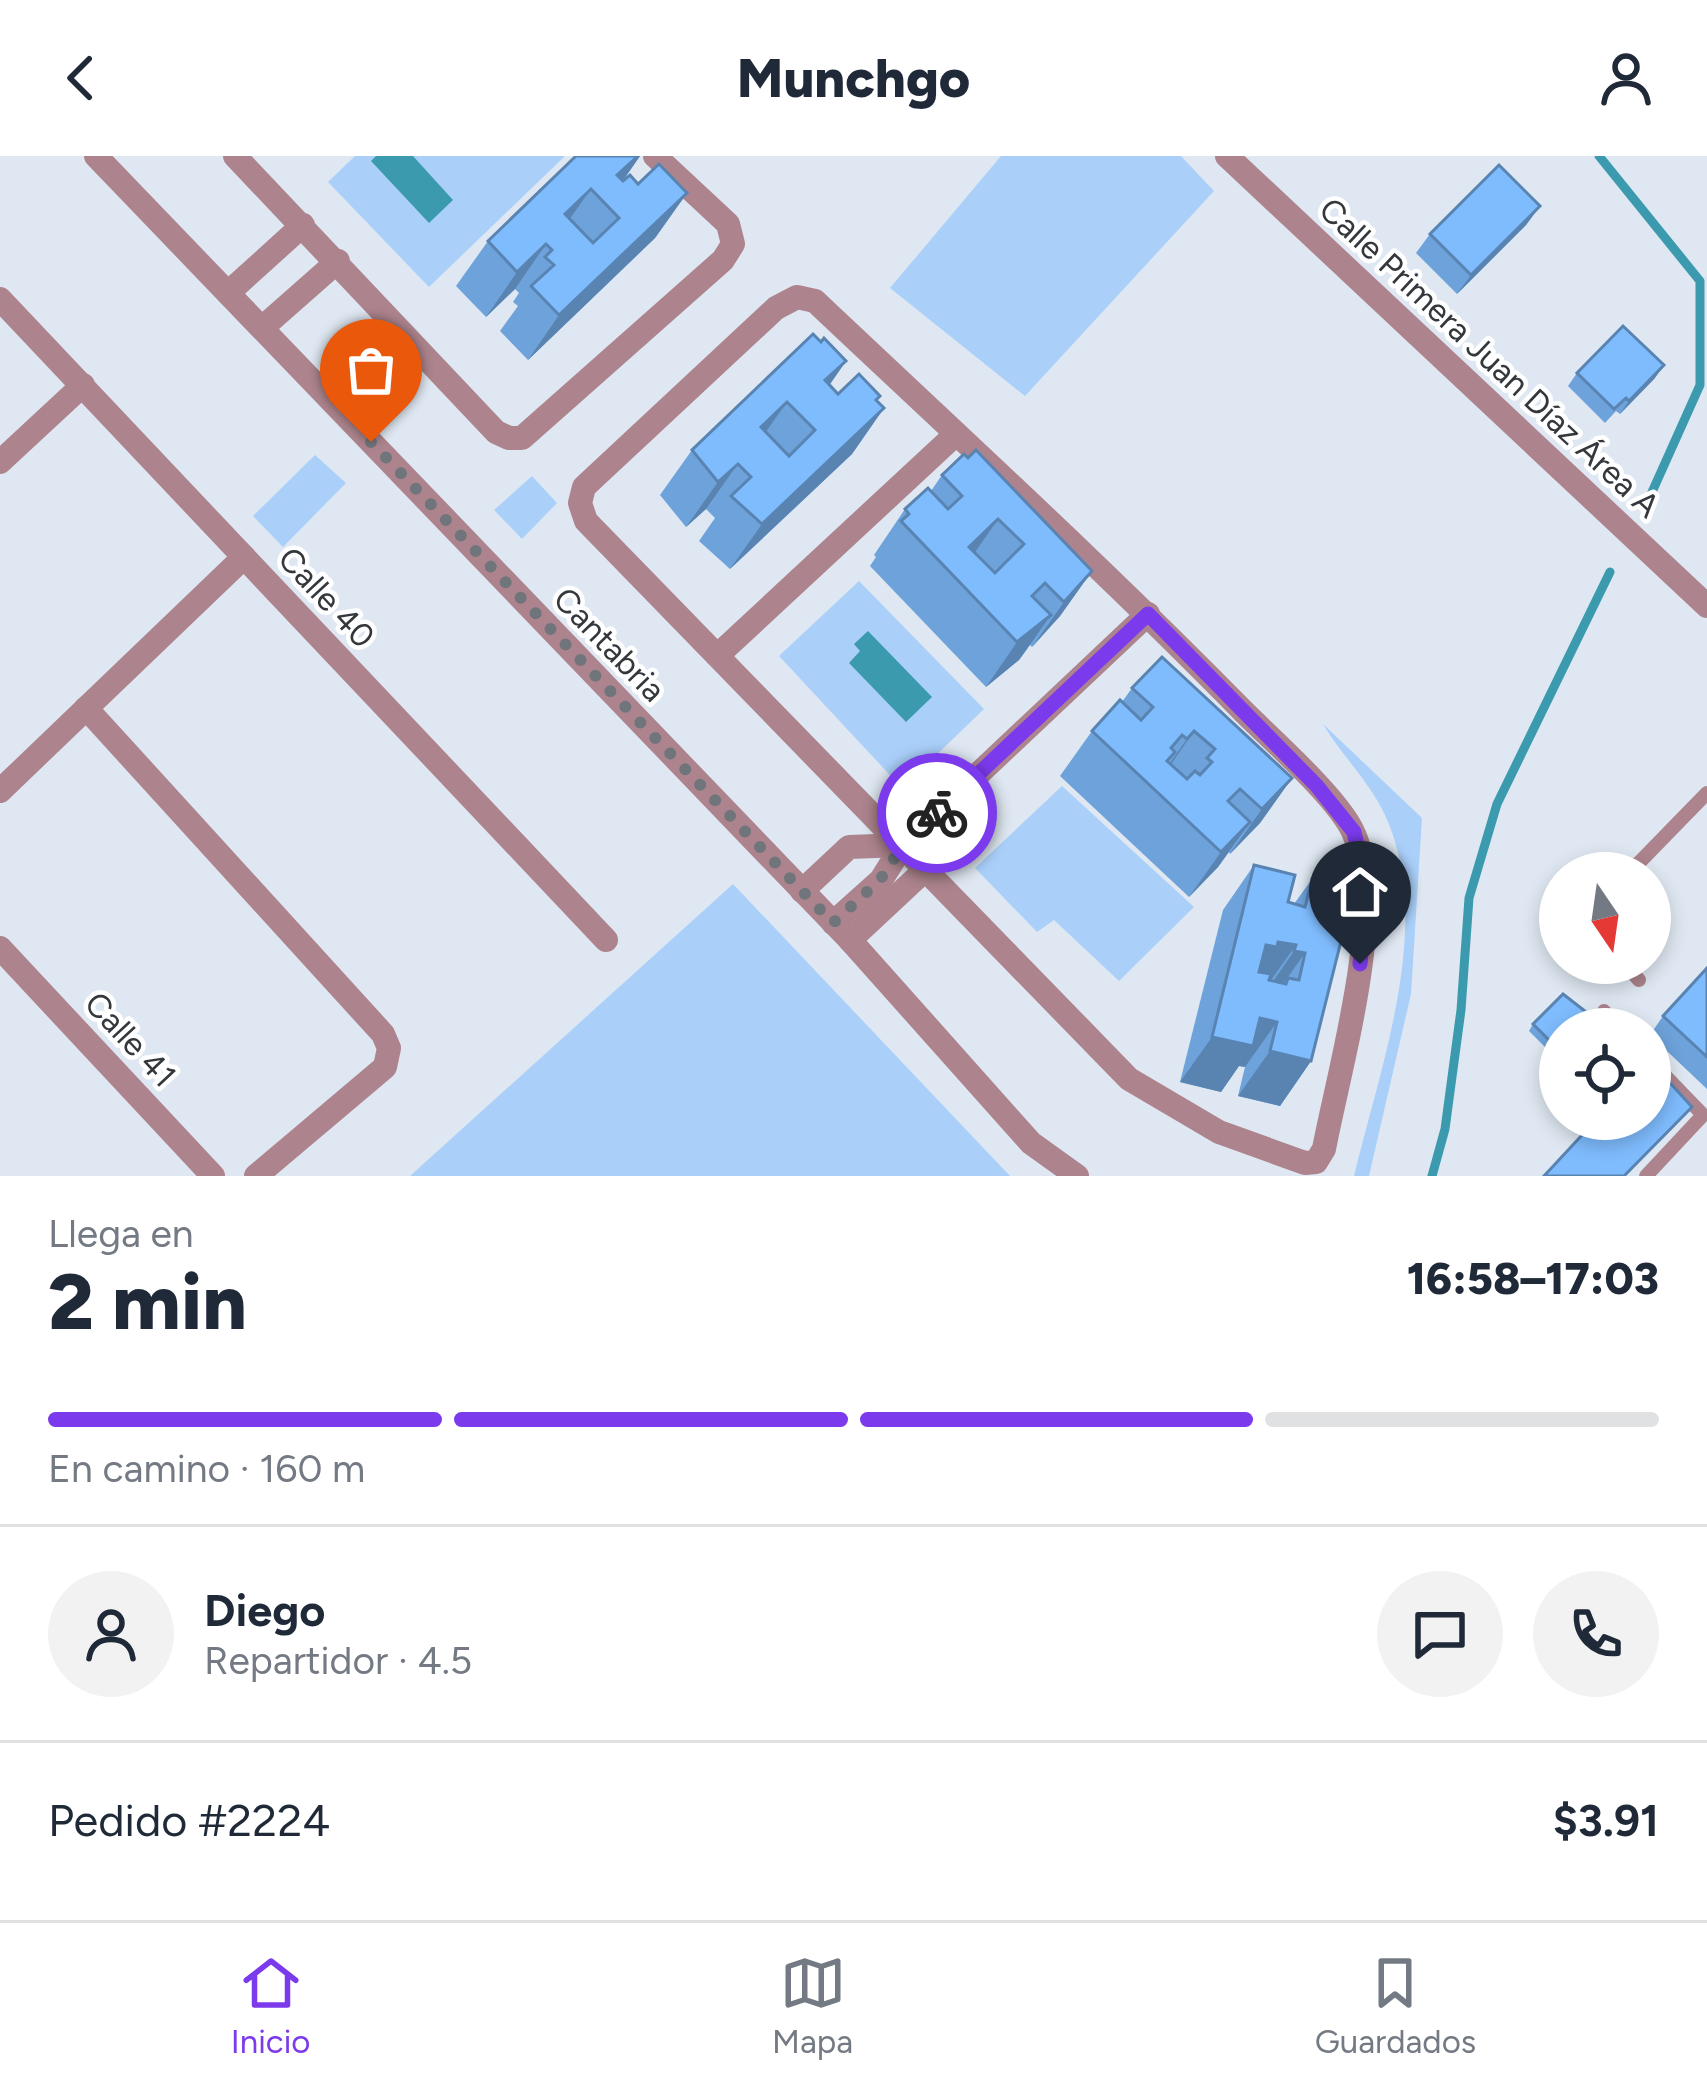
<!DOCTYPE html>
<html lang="es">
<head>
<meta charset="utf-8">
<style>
  :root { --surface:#fff; --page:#f2f2f3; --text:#1f2937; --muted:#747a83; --line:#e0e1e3; --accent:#7c3aed }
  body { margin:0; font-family:Figtree,sans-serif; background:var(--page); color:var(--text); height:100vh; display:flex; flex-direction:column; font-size:45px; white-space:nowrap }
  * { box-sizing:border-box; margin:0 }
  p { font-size:39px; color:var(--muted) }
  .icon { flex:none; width:66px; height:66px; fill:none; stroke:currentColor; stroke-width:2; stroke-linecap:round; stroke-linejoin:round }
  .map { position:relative; height:1020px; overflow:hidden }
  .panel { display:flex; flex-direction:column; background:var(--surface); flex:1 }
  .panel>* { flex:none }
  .needle { width:78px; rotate:167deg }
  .tools { position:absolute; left:1539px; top:696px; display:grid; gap:24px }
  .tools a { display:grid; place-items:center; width:132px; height:132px; border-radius:50%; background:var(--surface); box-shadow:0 6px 18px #0003; font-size:60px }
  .pin { position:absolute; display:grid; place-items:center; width:102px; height:102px; color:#fff; margin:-123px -51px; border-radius:50% 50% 50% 0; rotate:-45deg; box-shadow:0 0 12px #0007 }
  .pin .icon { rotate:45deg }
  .courier { position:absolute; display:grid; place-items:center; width:120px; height:120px; margin:-60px; border:9px solid #7c3aed; border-radius:50%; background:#fff; color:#222; box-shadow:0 3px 15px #0007 }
  .overview em { font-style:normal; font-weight:800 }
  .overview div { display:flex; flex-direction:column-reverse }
  .overview { display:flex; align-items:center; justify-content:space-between; height:204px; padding:0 48px }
  h1 { font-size:78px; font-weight:800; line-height:90px }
  .bar { display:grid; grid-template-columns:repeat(4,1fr); gap:18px 12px; align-content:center; height:144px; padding:0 48px }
  .bar i { height:15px; border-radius:9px; background:var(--line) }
  .bar .active { background:var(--accent) }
  .bar p { grid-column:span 4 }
  .line { display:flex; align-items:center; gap:30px; padding:0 48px; border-top:3px solid var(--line) }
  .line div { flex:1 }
  .round { display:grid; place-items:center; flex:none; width:126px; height:126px; border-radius:63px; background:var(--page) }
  header { display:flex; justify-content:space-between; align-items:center; height:156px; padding:0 48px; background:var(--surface); font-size:54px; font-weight:800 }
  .tab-bar { display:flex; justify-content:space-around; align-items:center; height:168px; border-top:3px solid var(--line); background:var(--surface); font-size:33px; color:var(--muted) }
  .tab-bar a { display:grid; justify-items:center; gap:6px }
  .tab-bar .active { color:var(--accent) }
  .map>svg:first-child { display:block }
  .green { fill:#aad0fa }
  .water { fill:#3c9aae }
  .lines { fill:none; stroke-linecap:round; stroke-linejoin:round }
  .stream { stroke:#3c9aae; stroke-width:9 }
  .service { stroke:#ad848d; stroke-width:14 }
  .minor { stroke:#ad848d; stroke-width:24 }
  .wall { fill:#6da2da }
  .shaded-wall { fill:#5984b2 }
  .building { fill:#7fbcfe; stroke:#5984b2; stroke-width:3; fill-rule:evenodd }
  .done { stroke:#70757b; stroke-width:12; stroke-dasharray:0 21.6 }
  .route { stroke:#7c3aed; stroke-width:15 }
  .labels { text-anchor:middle; stroke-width:9; stroke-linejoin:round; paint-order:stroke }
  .street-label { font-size:33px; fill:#34373b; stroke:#fff }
</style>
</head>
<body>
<header><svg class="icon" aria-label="back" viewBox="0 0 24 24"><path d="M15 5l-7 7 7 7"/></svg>Munchgo<svg class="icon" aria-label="person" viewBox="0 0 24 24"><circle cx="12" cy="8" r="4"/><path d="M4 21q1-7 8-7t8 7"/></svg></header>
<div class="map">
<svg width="1707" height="1020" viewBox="0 0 1707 1020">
  <rect width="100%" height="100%" fill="#dfe8f2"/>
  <g class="green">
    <path d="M 355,0 L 565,0 L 429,131 L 328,26 Z"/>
    <path d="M 1001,0 L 1181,0 L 1214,35 L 1025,240 L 890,132 Z"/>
    <path d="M 315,299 L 346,327 L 283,391 L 253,360 Z"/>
    <path d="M 532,320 L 557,347 L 522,383 L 494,354 Z"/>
    <path d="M 859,425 L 984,553 L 902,632 L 779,500 Z"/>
    <path d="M 1323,568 L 1422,662 L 1411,838 L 1369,1020 L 1354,1020 C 1380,911 1435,767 1385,659 C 1369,625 1342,600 1323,568 Z"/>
    <path d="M 1062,630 L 1194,751 L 1119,825 L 1054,764 L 1037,776 L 975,712 Z"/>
    <path d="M 733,728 L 1010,1020 L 410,1020 Z"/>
  </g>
  <g class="water">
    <path d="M 376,0 L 413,0 L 453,44 L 429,67 L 371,5 Z"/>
    <path d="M 868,475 L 932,541 L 906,566 L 849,507 L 860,495 L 854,488 Z"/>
  </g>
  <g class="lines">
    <g class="stream">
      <path d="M 1599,0 L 1700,125 L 1700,229 L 1648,345"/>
      <path d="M 1432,1020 L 1445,973 L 1461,854 L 1469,742 L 1497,648 L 1610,416"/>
    </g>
    <g class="service">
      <path d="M 1629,717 L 1707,637"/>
      <path d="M 1624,807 L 1639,824"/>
      <path d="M 1604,855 L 1621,873"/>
      <path d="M 1646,1020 L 1703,959 L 1650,904"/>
    </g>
    <g class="minor">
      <path d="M 96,0 L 850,784 L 1031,987 L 1077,1020"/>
      <path d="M 235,0 L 496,276 L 509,282 L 522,282 L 723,104 L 733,88 L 728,68 L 655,0"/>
      <path d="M 1227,0 L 1707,450"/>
      <path d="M 228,137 L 303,69"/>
      <path d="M 797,141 L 815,145 C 959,281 1105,414 1244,556 C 1272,584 1340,644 1354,678 C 1387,752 1339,913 1324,993 L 1316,1006 L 1305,1007 L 1219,976 L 1129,923 L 586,365 L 580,347 L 584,331 L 776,152 Z"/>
      <path d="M 0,143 L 606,784"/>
      <path d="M 262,172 L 338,105"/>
      <path d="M 0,306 L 83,229"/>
      <path d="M 718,499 L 956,278"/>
      <path d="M 86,552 L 383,878 L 389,892 L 385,911 L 256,1020"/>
      <path d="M 0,635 L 244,401"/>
      <path d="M 802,735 L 849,691 L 903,689"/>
      <path d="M 833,767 L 881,724 L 903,689 L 1148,458"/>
      <path d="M 850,784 L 926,713"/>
      <path d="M 0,792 L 213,1020"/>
    </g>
  </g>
  <g class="wall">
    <path d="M 640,0 L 623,25 L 687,37 L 655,82 L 528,204 L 500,175 L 518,150 L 513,146 L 519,137 L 515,133 L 486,161 L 456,130 L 488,85 Z"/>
    <path d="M 1540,50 L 1526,69 L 1457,138 L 1416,97 L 1430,78 Z"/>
    <path d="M 821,186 L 846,205 L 829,229 L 838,238 L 880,240 L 877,245 L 884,252 L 852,298 L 730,413 L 699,385 L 715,362 L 706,353 L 686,371 L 660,339 L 692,294 Z"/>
    <path d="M 1577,217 L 1655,222 L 1620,258 L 1616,255 L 1605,267 L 1568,230 Z"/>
    <path d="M 942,319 L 1092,415 L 1060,460 L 1032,491 L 1030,489 L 1019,504 L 986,531 L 870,410 L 876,401 L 874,399 L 905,353 L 931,335 Z"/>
    <path d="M 1132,532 L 1292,622 L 1260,667 L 1230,698 L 1229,696 L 1218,711 L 1189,741 L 1060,620 L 1092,575 L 1122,546 Z"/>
    <path d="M 1254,709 L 1288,746 L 1294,748 L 1312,723 L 1311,905 L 1280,950 L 1238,940 L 1245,911 L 1239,910 L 1221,936 L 1180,926 L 1223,754 Z"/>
    <path d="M 1707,812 L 1707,933 L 1650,879 L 1663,860 Z"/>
    <path d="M 1533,868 L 1560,873 L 1560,906 L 1529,875 Z"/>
  </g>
  <g class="shaded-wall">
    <path d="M 638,0 L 640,0 L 613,38 L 617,19 Z"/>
    <path d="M 591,33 L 559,78 L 546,88 L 515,133 L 486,161 L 517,116 L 565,58 Z"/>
    <path d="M 687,37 L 655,82 L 528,204 L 559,159 Z"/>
    <path d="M 1540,50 L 1526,69 L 1457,138 L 1471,119 Z"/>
    <path d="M 846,205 L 815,250 L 825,224 Z"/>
    <path d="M 1664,209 L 1655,222 L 1620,258 L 1629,245 Z"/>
    <path d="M 787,246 L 755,291 L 737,309 L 706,353 L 686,371 L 718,326 L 761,271 Z"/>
    <path d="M 884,252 L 852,298 L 730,413 L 762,368 Z"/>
    <path d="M 998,363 L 967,408 L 969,391 Z"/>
    <path d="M 1092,415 L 1060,460 L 1032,491 L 1064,446 Z"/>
    <path d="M 1051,459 L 1019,504 L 986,531 L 1017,486 Z"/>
    <path d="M 1194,575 L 1163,620 L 1155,628 L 1187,583 Z"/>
    <path d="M 1292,622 L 1260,667 L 1230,698 L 1262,653 Z"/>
    <path d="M 1250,666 L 1218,711 L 1189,741 L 1221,696 Z"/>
    <path d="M 1278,786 L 1296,789 L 1264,834 L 1245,836 L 1266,789 Z"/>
    <path d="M 1294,795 L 1305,797 L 1273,842 L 1263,840 Z"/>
    <path d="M 1260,862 L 1277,866 L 1245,911 L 1239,910 L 1221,936 L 1180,926 L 1212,881 Z"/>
    <path d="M 1270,895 L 1311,905 L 1280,950 L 1238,940 Z"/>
  </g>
  <g class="building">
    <path d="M 576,0 L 638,0 L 617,19 L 623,25 L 630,19 L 638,28 L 659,8 L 687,37 L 559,159 L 531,130 L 554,109 L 545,101 L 552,94 L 546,88 L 517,116 L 488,85 ZM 591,33 L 619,62 L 593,87 L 565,58 Z"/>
    <path d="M 1499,9 L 1540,50 L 1471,119 L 1430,78 Z"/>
    <path d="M 1623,170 L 1664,209 L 1629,245 L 1626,242 L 1614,253 L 1577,217 Z"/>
    <path d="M 813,178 L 821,186 L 824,182 L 846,205 L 825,224 L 838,238 L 859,218 L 880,240 L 876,244 L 884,252 L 762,368 L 731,340 L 751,321 L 738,308 L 718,326 L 692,294 ZM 787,246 L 815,274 L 789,300 L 761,271 Z"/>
    <path d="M 976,294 L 1092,415 L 1064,446 L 1045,427 L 1032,440 L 1051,459 L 1017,486 L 901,365 L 909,358 L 905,353 L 928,332 L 948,353 L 962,340 L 942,319 L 964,298 L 968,302 ZM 998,363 L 1024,388 L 995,417 L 969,391 Z"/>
    <path d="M 1162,501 L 1292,622 L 1262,653 L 1240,633 L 1228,645 L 1250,666 L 1221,696 L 1092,575 L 1120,544 L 1141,564 L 1153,551 L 1132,532 ZM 1194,575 L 1215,593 L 1207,602 L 1212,606 L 1200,619 L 1195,615 L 1187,623 L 1167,605 L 1175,596 L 1171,592 L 1182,579 L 1187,583 Z"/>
    <path d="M 1254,709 L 1295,719 L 1288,746 L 1305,751 L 1312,723 L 1354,733 L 1311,905 L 1270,895 L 1277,866 L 1260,862 L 1253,890 L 1212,881 ZM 1278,786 L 1296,789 L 1294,795 L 1305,797 L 1299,824 L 1288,822 L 1286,828 L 1269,824 L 1271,818 L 1259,816 L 1266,789 L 1277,791 Z"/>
    <path d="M 1707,812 L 1707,901 L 1663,860 Z"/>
    <path d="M 1563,838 L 1608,873 L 1560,873 L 1560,895 L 1533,868 Z"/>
    <path d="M 1650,905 L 1692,951 L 1624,1020 L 1544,1020 L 1597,963 L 1650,963 Z"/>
  </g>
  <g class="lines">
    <path class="done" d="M 371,286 L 833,767 L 880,724 L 903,689 L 937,657"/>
    <path class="route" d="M 937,657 L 1148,458 L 1316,629 L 1354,676 L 1367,733 L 1360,808"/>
  </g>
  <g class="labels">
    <g class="street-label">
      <text transform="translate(1490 201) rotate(43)" y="12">Calle Primera Juan Díaz Área A</text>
      <text transform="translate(327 441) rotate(47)" y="12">Calle 40</text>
      <text transform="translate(610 488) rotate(46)" y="12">Cantabria</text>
      <text transform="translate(131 883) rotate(47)" y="12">Calle 41</text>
    </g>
  </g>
</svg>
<div class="tools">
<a><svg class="needle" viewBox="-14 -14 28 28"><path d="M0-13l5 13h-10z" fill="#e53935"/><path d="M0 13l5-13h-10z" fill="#747a83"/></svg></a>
<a><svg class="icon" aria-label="locate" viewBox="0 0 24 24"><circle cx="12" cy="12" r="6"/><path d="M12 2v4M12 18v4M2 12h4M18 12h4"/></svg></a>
</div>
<div class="pin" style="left:371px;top:286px;background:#ea580c"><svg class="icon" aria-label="bag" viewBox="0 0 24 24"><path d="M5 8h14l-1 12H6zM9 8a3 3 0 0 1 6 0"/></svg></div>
<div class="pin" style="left:1360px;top:808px;background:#1f2937"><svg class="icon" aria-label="home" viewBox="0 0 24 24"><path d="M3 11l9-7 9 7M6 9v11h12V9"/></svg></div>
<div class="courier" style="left:937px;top:657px"><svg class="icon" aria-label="bike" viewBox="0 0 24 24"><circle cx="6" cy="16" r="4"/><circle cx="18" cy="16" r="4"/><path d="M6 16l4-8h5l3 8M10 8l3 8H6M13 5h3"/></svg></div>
</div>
<section class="panel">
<div class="overview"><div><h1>2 min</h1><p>Llega en</p></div><em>16:58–17:03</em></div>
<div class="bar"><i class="active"></i><i class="active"></i><i class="active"></i><i></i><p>En camino · 160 m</p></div>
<div class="line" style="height:216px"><a class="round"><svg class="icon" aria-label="person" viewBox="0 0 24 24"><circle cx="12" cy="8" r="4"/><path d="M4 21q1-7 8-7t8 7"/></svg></a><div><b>Diego</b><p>Repartidor · 4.5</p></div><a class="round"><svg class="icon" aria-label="chat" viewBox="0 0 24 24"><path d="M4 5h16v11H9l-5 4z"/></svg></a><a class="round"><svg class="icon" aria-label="phone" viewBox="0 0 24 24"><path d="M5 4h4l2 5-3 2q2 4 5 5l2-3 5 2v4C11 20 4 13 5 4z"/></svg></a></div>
<div class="line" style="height:156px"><div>Pedido #2224</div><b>$3.91</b></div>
</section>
<nav class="tab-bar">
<a class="active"><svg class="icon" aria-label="home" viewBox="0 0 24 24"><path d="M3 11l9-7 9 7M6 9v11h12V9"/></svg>Inicio</a>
<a><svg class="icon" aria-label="map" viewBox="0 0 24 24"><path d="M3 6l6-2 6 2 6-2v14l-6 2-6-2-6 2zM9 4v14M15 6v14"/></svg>Mapa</a>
<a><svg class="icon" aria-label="saved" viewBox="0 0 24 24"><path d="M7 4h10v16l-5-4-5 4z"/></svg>Guardados</a>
</nav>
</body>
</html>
